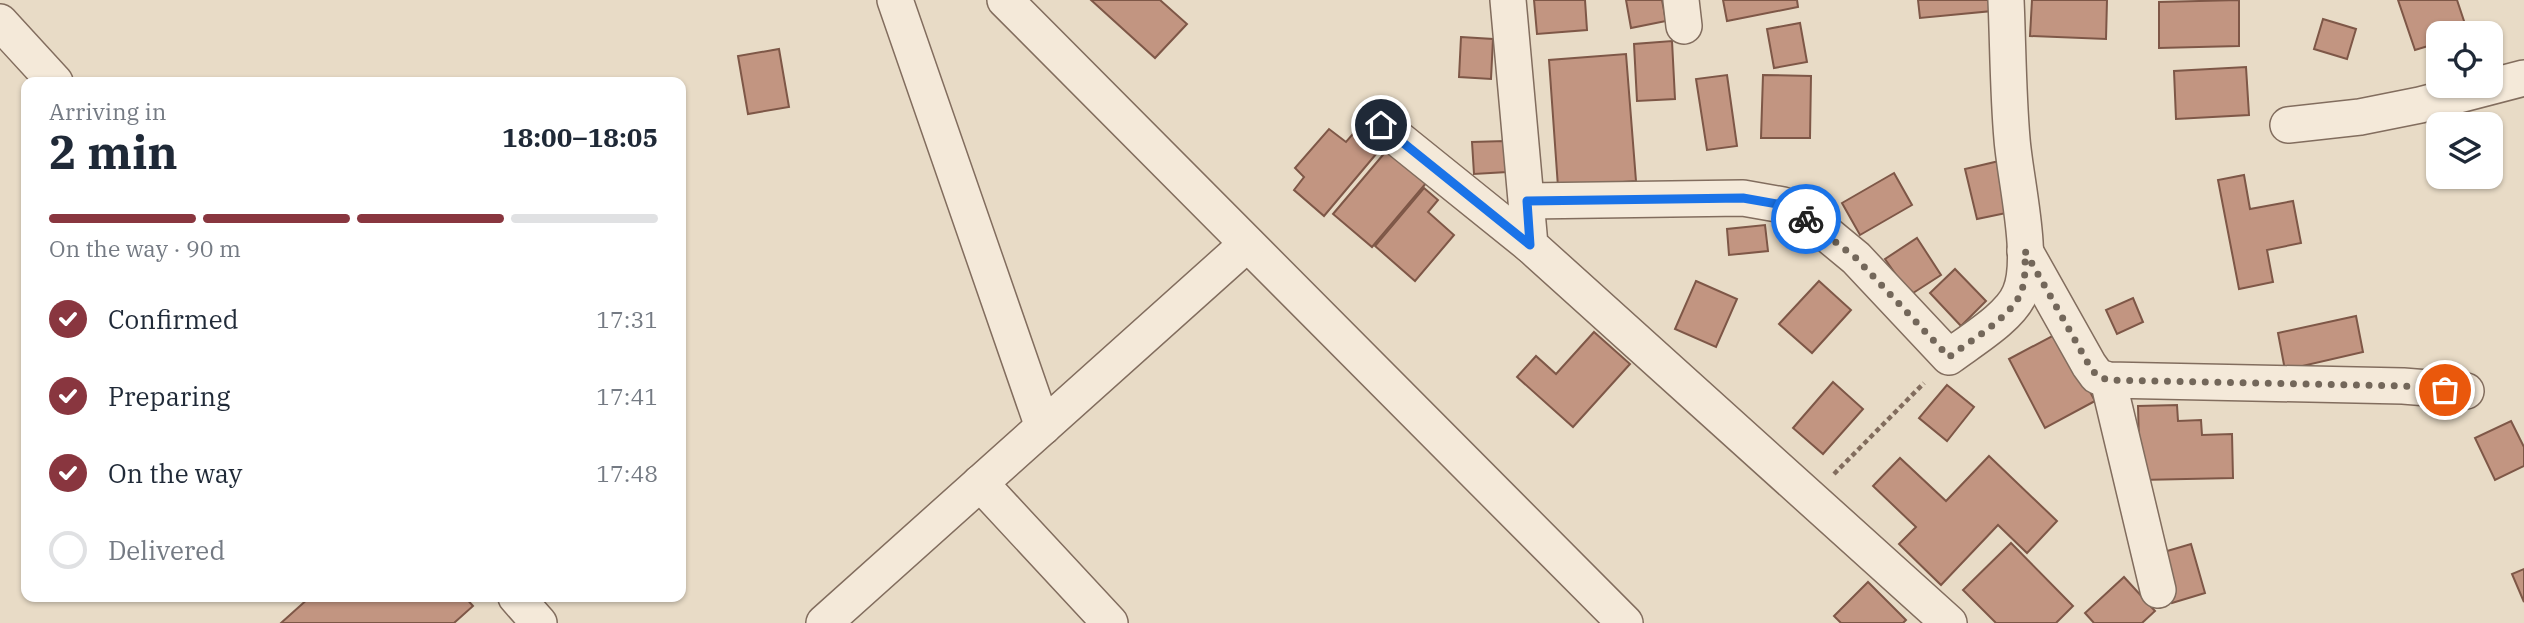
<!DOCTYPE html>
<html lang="en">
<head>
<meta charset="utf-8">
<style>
  :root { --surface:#fff; --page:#f2f2f3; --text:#1f2937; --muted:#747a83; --line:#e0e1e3; --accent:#89363f }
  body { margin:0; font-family:"IBM Plex Serif",serif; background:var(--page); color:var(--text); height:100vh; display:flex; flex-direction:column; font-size:26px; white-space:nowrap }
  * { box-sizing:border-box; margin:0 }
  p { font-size:23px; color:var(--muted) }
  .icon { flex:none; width:38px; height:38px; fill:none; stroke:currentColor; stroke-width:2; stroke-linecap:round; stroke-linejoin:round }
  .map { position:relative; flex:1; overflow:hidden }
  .drawer { position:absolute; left:21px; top:77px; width:665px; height:525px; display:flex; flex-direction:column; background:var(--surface); border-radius:14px; box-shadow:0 2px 5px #0004 }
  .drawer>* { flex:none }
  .tools { position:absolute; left:2426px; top:21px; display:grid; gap:14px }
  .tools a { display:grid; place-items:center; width:77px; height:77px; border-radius:14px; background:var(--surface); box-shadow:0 2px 5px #0004; font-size:35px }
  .pin { position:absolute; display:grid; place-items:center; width:60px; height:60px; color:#fff; margin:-30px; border:4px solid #fff; border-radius:50%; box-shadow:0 2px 7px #0007 }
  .courier { position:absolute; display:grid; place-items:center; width:70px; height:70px; margin:-35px; border:5px solid #1a73e8; border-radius:50%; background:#fff; color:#222; box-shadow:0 2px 9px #0007 }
  .overview em { font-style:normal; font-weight:700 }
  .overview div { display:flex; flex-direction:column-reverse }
  .overview { display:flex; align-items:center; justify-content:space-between; height:119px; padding:0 28px }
  h1 { font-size:46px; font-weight:700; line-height:52px }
  .bar { display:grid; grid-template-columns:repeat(4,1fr); gap:10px 7px; align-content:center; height:84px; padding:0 28px }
  .bar i { height:9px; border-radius:5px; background:var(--line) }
  .bar .active { background:var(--accent) }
  .bar p { grid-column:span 4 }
  ol { padding:0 28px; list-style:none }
  li { display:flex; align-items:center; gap:21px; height:77px }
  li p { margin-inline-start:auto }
  li .icon { padding:7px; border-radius:50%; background:var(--accent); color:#fff; stroke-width:4 }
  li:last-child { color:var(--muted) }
  li i { width:38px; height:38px; border:4px solid var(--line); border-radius:50% }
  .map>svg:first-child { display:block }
  .building { fill:#c29581; stroke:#7e5747; stroke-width:2 }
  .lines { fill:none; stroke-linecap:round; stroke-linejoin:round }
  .minor-casing { stroke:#826d5e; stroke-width:38 }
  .path { stroke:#826d5e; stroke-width:4.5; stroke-dasharray:5 3.5; stroke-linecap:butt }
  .minor { stroke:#f4e9d9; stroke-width:35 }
  .done { stroke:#73675a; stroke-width:7; stroke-dasharray:0 12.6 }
  .route { stroke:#1a73e8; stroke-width:9 }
</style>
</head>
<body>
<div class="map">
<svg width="2524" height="623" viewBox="0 0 2524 623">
  <rect width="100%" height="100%" fill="#e8dbc6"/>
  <g class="building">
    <path d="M 1091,0 L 1160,0 L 1187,24 L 1155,58 Z"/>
    <path d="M 1534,0 L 1585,0 L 1587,30 L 1537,34 Z"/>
    <path d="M 1626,0 L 1662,0 L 1666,21 L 1631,28 Z"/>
    <path d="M 1723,0 L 1797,0 L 1798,7 L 1727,21 Z"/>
    <path d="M 1918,0 L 1991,0 L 1992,11 L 1920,18 Z"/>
    <path d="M 2032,0 L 2107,0 L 2106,39 L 2030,36 Z"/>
    <path d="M 2239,0 L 2239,46 L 2159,48 L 2159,2 Z"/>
    <path d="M 2398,0 L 2457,0 L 2468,33 L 2438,33 L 2438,43 L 2415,50 Z"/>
    <path d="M 2323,19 L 2356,29 L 2347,59 L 2314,49 Z"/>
    <path d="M 1800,23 L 1807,62 L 1774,68 L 1767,29 Z"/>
    <path d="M 1461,37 L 1493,39 L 1491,79 L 1459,77 Z"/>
    <path d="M 1672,41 L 1675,99 L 1637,101 L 1634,44 Z"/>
    <path d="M 779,49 L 789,107 L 748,114 L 738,56 Z"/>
    <path d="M 1626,54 L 1636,181 L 1558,187 L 1549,60 Z"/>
    <path d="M 2246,67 L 2249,115 L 2176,119 L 2174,71 Z"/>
    <path d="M 1727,75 L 1737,146 L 1707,150 L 1696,79 Z"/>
    <path d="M 1763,75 L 1811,76 L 1810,138 L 1761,138 Z"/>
    <path d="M 1359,127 L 1382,147 L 1324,216 L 1294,190 L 1304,177 L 1295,168 L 1329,129 L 1346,142 Z"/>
    <path d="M 1505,141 L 1507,172 L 1474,174 L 1472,142 Z"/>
    <path d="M 1388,149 L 1427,182 L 1372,247 L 1333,214 Z"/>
    <path d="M 1999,161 L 2011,212 L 1977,219 L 1965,169 Z"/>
    <path d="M 1894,173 L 1912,205 L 1860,235 L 1842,203 Z"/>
    <path d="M 2244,175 L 2250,209 L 2293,201 L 2301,243 L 2267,250 L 2273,282 L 2239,289 L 2218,180 Z"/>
    <path d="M 1424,188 L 1438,200 L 1428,212 L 1454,235 L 1415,281 L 1375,246 Z"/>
    <path d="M 1765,225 L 1768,251 L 1729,255 L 1727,229 Z"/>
    <path d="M 1917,238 L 1941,275 L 1910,295 L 1885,259 Z"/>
    <path d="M 1955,269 L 1986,301 L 1961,326 L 1930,293 Z"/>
    <path d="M 1696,281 L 1737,299 L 1716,347 L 1675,329 Z"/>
    <path d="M 1819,281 L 1851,310 L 1812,353 L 1779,324 Z"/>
    <path d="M 2133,298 L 2143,322 L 2117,334 L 2106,310 Z"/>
    <path d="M 2356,316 L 2363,352 L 2285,370 L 2278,333 Z"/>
    <path d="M 1594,332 L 1630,364 L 1573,427 L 1517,377 L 1536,356 L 1556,374 Z"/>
    <path d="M 2058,333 L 2095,401 L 2045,428 L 2009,359 Z"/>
    <path d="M 1833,382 L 1863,409 L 1823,454 L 1793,428 Z"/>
    <path d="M 1947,385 L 1974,407 L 1947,441 L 1919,418 Z"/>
    <path d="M 2177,405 L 2178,421 L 2201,420 L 2202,435 L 2232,434 L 2233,478 L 2140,480 L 2138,406 Z"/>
    <path d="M 2511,421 L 2524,447 L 2524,466 L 2495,480 L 2475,438 Z"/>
    <path d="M 1989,456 L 2057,521 L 2027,553 L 1998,525 L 1941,585 L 1899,544 L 1916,527 L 1873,486 L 1900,458 L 1946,501 Z"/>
    <path d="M 2011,543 L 2073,606 L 2056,623 L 1996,623 L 1963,590 Z"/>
    <path d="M 2191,544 L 2205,593 L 2172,603 L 2157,554 Z"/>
    <path d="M 2524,569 L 2524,602 L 2512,574 Z"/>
    <path d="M 2124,577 L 2155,611 L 2142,623 L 2094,623 L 2085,613 Z"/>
    <path d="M 1868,582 L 1906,620 L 1903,623 L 1841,623 L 1834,616 Z"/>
    <path d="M 310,597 L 465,597 L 473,606 L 454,623 L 281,623 Z"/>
  </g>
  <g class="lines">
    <g class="minor-casing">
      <g id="minor">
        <path d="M 895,0 L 1043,427"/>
        <path d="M 1005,0 L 1625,623"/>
        <path d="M 1508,0 L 1530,245 L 1949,623"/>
        <path d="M 1681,0 L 1684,26"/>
        <path d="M 0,22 L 55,82"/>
        <path d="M 1381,125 L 1530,245"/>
        <path d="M 2288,125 L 2360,117 L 2420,105 L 2524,78"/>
        <path d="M 1527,201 L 1743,198 L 1783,205 L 1816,225 L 1856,258 L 1949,357 C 1970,341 2011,317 2020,293 C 2035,258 2015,179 2012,139 C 2008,93 2008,46 2006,0"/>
        <path d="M 2025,251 L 2089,365 L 2097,376 L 2108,380 L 2403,386 L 2466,391"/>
        <path d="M 2108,380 L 2158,590"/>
        <path d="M 980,483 L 1110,623"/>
        <path d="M 516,597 L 539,623"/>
        <path d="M 824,623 L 1247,244"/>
      </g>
    </g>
    <path class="path" d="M 1834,474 L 1924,383"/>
    <use href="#minor" class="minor"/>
  </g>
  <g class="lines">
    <path class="done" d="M 1806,219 L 1856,258 L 1949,357 C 1971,340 2008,319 2020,295 C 2026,282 2025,265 2025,251 L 2089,365 L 2097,376 L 2108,380 L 2403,386 L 2445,390"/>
    <path class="route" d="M 1381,125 L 1530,245 L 1527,201 L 1743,198 L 1783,205 L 1806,219"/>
  </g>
</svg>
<div class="tools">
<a><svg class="icon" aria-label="locate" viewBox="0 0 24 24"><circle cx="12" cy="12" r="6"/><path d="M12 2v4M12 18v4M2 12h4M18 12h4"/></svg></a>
<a><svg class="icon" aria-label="layers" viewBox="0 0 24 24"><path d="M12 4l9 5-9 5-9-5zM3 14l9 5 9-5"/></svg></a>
</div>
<div class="pin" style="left:2445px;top:390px;background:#ea580c"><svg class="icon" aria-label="bag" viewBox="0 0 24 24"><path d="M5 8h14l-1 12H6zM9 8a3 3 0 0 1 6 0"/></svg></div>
<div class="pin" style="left:1381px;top:125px;background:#1f2937"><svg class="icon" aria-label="home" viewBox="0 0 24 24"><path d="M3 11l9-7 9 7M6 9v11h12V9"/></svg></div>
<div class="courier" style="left:1806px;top:219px"><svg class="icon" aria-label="bike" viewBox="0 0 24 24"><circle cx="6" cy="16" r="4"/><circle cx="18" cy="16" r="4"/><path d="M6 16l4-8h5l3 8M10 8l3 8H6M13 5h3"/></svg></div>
<section class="drawer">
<div class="overview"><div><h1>2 min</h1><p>Arriving in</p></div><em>18:00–18:05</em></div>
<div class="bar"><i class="active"></i><i class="active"></i><i class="active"></i><i></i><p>On the way · 90 m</p></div>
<ol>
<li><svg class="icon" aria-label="check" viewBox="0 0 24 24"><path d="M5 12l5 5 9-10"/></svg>Confirmed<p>17:31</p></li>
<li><svg class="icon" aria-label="check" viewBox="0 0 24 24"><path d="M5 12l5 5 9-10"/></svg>Preparing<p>17:41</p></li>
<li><svg class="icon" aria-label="check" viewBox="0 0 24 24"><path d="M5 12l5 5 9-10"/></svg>On the way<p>17:48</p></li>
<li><i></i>Delivered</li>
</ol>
</section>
</div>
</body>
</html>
